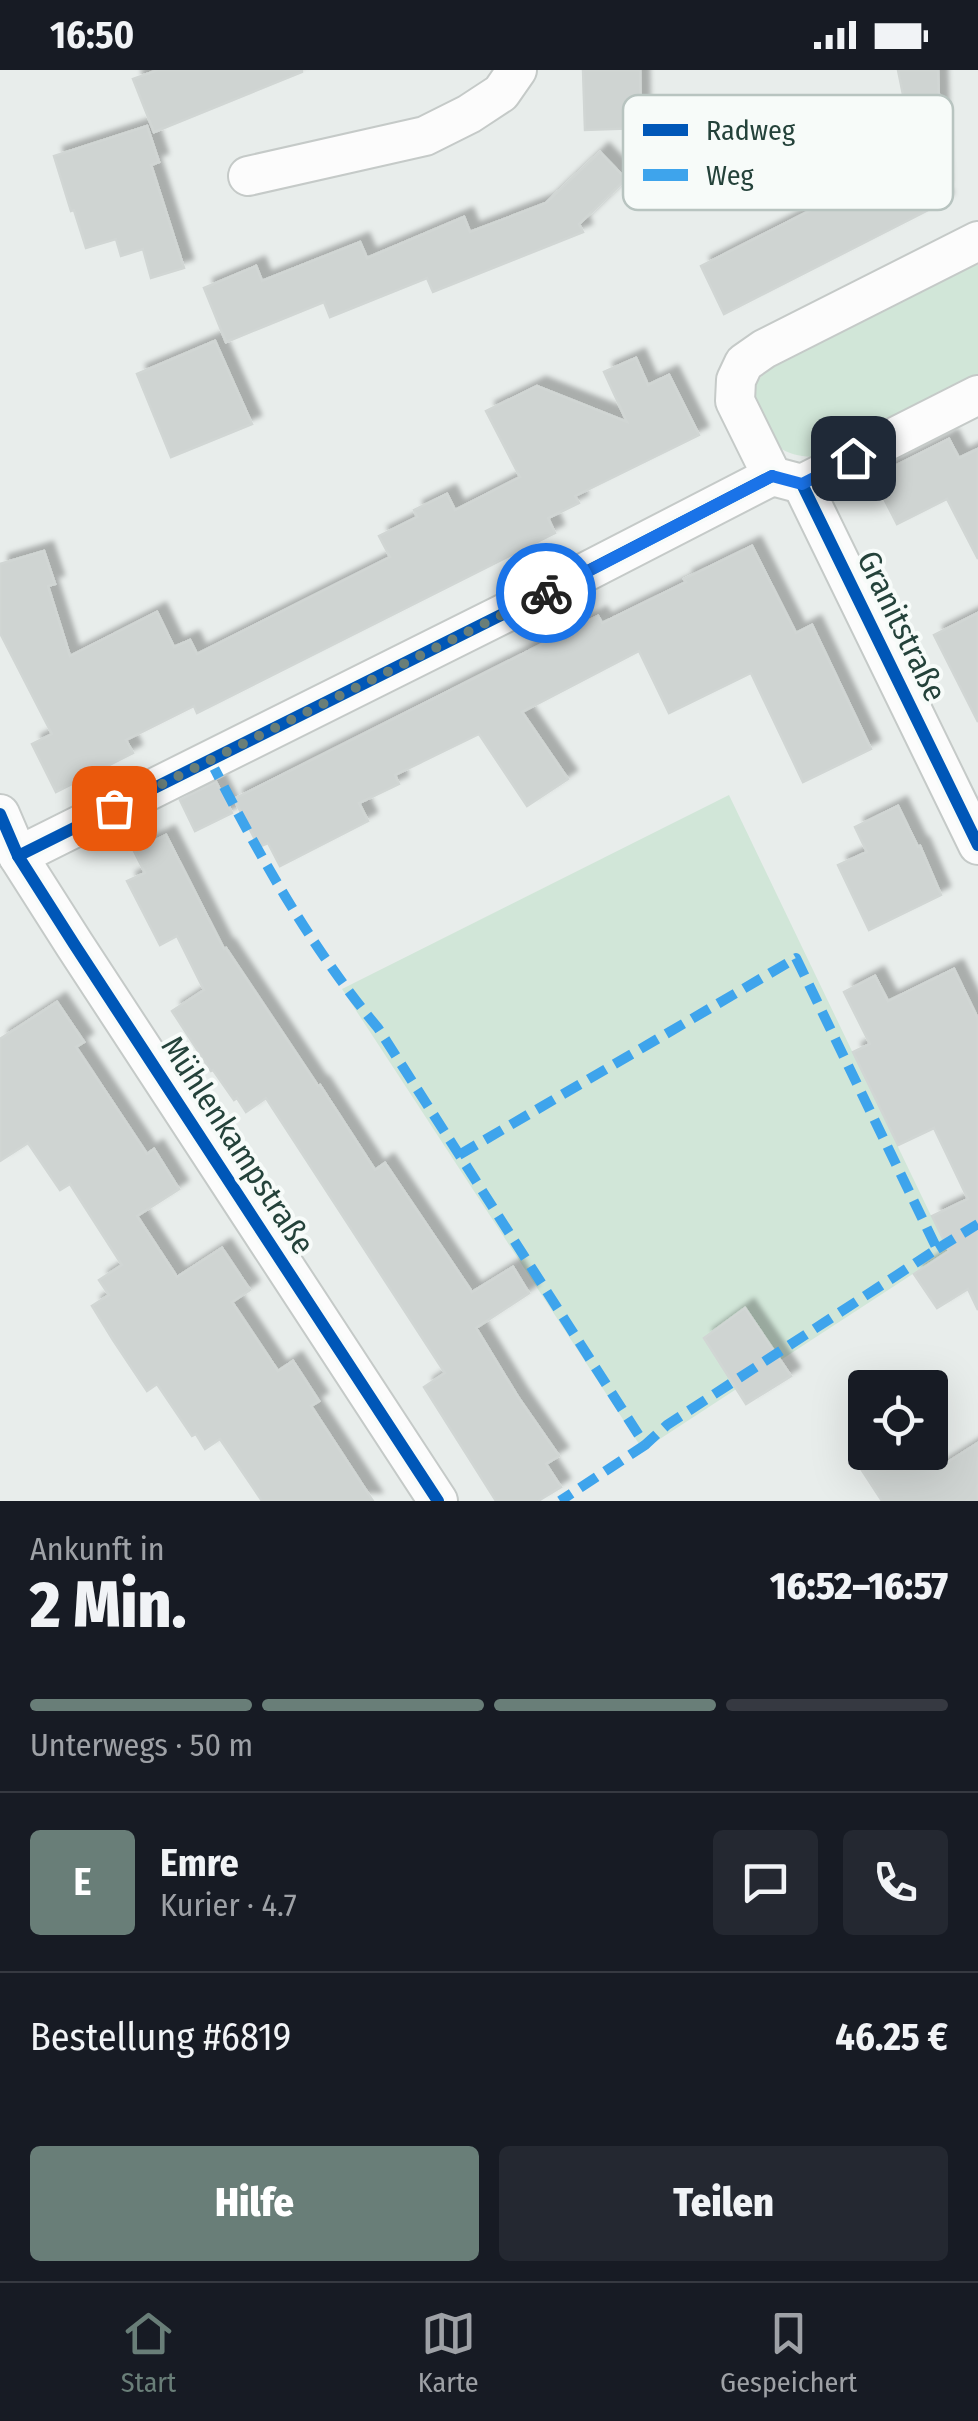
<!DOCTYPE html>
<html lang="de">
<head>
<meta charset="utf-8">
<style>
  :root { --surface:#171b24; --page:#242831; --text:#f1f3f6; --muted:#9ea1a6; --line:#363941; --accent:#697e78 }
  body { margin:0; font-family:"Fira Sans Condensed",sans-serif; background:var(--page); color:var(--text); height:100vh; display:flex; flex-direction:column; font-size:38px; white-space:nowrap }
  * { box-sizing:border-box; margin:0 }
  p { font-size:32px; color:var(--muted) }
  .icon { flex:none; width:55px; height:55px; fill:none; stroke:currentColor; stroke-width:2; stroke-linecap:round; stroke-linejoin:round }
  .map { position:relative; height:1431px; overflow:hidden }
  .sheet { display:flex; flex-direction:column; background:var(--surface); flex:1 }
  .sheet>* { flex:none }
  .tools { position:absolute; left:848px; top:1300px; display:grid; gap:20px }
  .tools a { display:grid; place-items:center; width:100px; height:100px; border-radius:10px; background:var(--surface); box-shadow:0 10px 40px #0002; font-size:50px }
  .pin { position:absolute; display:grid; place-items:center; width:85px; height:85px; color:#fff; margin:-42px; border-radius:20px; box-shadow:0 5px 15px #0006 }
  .courier { position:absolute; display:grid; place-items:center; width:100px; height:100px; margin:-50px; border:8px solid #1a73e8; border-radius:50%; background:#fff; color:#222; box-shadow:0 2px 12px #0007 }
  .headline em { font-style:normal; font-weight:800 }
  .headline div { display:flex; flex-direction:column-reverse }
  .headline { display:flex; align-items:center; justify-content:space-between; height:170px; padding:0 30px }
  h1 { font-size:65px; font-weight:800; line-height:75px }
  .bar { display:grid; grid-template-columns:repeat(4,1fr); gap:15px 10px; align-content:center; height:120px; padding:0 30px }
  .bar i { height:12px; border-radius:8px; background:var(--line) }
  .bar .selected { background:var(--accent) }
  .bar p { grid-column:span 4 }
  .line { display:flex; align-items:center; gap:25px; padding:0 30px; border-top:2px solid var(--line) }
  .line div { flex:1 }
  .round { display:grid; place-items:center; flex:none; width:105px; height:105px; border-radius:10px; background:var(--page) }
  .cta { display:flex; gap:20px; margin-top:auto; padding:20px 30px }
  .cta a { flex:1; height:115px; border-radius:10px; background:var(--accent); color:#fff; font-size:40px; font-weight:800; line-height:115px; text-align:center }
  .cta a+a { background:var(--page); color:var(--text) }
  .status { display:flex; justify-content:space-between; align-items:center; height:70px; padding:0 50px; background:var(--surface); direction:ltr }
  .status svg { height:28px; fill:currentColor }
  .menu { display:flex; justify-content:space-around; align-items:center; height:140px; border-top:2px solid var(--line); background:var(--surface); font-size:28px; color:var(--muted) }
  .menu a { display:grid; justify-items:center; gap:5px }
  .menu .selected { color:var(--accent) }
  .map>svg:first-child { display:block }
  .green { fill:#d1e6d8 }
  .building { fill:#cfd4d2; stroke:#d1d6d4; stroke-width:2.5; filter:url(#shadow) }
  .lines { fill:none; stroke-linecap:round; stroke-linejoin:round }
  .minor-casing { stroke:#c5cac8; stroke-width:42 }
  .minor { stroke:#fcfcfc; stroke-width:38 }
  .quiet { stroke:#3ea4ec; stroke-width:10; stroke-dasharray:20 10; stroke-linecap:butt }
  .cycleway-casing { stroke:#f7fbf9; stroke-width:19 }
  .cycleway { stroke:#0057b8; stroke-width:12 }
  .done { stroke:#697e78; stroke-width:10; stroke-dasharray:0 18 }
  .route { stroke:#1a73e8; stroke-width:12 }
  .labels { text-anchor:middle; stroke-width:8; stroke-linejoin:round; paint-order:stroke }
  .street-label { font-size:32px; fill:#24423a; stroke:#f7fbf9 }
  .key { fill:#f7fbf9; stroke:#b8c4c0; stroke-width:2.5 }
  .key-label { font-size:28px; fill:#24423a }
</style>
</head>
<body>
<div class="status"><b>16:50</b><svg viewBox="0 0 49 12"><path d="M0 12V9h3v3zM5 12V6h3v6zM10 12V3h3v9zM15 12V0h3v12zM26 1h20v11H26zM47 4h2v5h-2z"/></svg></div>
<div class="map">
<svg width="978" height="1431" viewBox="0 0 978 1431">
  <defs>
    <filter id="shadow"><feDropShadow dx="9" dy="-9" stdDeviation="2.5" flood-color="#0004"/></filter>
  </defs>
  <rect width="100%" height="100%" fill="#e8edeb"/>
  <g class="green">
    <path d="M 978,195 L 978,307 L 822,386 C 806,388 791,386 777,376 C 762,365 746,323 761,307 C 767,300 778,294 786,288 C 838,251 907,224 966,196 Z"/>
    <path d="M 729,725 L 948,1181 L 643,1380 L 342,919 Z"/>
  </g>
  <g class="building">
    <path d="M 158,0 L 302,0 L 302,2 L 154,62 L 133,9 Z"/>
    <path d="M 583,0 L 640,0 L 641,58 L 585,60 Z"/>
    <path d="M 898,0 L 938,0 L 942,121 L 939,121 L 944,132 L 724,244 L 701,196 L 890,100 L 882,85 L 912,69 Z"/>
    <path d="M 147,56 L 159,92 L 151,95 L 184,198 L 151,208 L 143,179 L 121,186 L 116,169 L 86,178 L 74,140 L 71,141 L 54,86 Z"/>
    <path d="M 600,82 L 626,109 L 579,154 L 583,162 L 433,222 L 427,208 L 330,247 L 324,232 L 226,272 L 204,218 L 256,196 L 262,211 L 360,172 L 367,188 L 464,147 L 470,162 L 546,133 Z"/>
    <path d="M 215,271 L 252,354 L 171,387 L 137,304 Z"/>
    <path d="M 636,288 L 648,315 L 669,305 L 699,365 L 575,426 L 579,433 L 548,448 L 555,463 L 197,643 L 194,636 L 126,670 L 133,683 L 56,722 L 32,674 L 52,664 L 0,563 L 0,494 L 44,481 L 55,514 L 48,516 L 70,586 L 157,542 L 174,577 L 190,570 L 197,584 L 390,487 L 379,466 L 417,447 L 414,440 L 447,424 L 455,440 L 520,407 L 486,341 L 537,316 L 627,352 L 604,302 Z"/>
    <path d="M 949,369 L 959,388 L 978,379 L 978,489 L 947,429 L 897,454 L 873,407 Z"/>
    <path d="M 752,476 L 796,563 L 812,555 L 871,679 L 803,712 L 751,603 L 669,643 L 639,581 L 522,642 L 568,709 L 527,736 L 479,664 L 395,705 L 399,714 L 359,733 L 368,751 L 280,796 L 268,773 L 259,777 L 234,729 L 598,546 L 602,553 L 686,512 L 684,509 Z"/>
    <path d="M 978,543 L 978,652 L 934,565 Z"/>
    <path d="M 216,712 L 232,743 L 195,761 L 180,730 Z"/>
    <path d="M 898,736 L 918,777 L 920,776 L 941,825 L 869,860 L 838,795 L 867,782 L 855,757 Z"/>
    <path d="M 166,765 L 224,879 L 226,878 L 318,1016 L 320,1015 L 375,1100 L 385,1093 L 472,1222 L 513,1197 L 529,1223 L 476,1258 L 518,1327 L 559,1386 L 546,1394 L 561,1417 L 538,1431 L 496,1431 L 424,1317 L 445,1303 L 266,1028 L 246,1042 L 237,1028 L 234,1030 L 213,1000 L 211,1001 L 172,941 L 204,920 L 177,866 L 160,875 L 127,811 L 145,803 L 134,781 Z"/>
    <path d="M 954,899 L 978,949 L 978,1240 L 968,1219 L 937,1238 L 914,1204 L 949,1181 L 932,1146 L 968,1129 L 934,1058 L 898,1075 L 853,982 L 870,974 L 844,922 L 875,906 L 888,931 Z"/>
    <path d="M 57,932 L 84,972 L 76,977 L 147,1084 L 154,1079 L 179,1119 L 137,1146 L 177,1207 L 222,1178 L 250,1220 L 232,1232 L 278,1301 L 293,1291 L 319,1331 L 311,1336 L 373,1431 L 262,1431 L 220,1369 L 205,1379 L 196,1364 L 192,1366 L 157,1314 L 147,1321 L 113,1270 L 92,1236 L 109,1225 L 99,1210 L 122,1195 L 70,1114 L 60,1120 L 28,1073 L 0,1091 L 0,969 Z"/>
    <path d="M 745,1238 L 791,1306 L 746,1334 L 704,1268 Z"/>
    <path d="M 978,1373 L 978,1431 L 882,1431 L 850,1382 L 905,1382 L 910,1390 L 937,1399 Z"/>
  </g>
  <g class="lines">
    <g class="minor-casing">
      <g id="minor">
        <path d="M 248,106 L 425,66 L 469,44 L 501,23 L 517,0"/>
        <path d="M 978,171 L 764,279 L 744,293 L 736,310 L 735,331 L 772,406 L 802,414 L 978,325"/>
        <path d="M 802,414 L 978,775"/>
        <path d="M 0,744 L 18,786 L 74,874 L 438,1431"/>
        <path d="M 18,786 L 545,523 L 772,406"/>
      </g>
    </g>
    <use href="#minor" class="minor"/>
    <g class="quiet">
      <path d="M 210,690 C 259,785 309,875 378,958 L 645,1375 L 560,1431"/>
      <path d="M 459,1085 L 796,888 L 937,1179 L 667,1355 L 645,1375"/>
      <path d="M 937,1179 L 978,1154"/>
    </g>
    <g class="cycleway-casing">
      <g id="cycleway">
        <path d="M 802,414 L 978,775"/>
        <path d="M 0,744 L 18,786 L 74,874 L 438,1431"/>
        <path d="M 18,786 L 545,523 L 772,406"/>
      </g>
    </g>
    <use href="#cycleway" class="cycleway"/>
  </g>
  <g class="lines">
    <path class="done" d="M 114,738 L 546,523"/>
    <path class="route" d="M 546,523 L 772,406 L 802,414 L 853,388"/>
  </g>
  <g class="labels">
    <g class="street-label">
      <text transform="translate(902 556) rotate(64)" y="11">Granitstraße</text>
      <text transform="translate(238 1075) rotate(57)" y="11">Mühlenkampstraße</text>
    </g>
  </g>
  <rect x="623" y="25" width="330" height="115" rx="15" class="key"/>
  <rect x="643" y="54" width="45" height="12" fill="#0057b8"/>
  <rect x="643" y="99" width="45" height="12" fill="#3ea4ec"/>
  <g class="key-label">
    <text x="706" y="70">Radweg</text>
    <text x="706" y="115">Weg</text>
  </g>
</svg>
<div class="tools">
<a><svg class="icon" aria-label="locate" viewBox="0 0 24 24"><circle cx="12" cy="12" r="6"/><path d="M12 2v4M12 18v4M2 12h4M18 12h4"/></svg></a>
</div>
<div class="pin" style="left:114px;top:738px;background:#ea580c"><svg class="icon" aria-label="bag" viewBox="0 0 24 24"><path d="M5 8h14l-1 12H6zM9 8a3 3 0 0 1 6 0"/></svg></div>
<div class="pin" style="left:853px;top:388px;background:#1f2937"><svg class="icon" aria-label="home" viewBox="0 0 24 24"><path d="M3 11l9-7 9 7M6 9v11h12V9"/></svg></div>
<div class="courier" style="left:546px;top:523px"><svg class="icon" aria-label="bike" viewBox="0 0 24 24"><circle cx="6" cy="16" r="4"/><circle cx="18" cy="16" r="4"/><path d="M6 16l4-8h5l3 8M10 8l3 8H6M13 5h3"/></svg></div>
</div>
<section class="sheet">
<div class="headline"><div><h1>2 Min.</h1><p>Ankunft in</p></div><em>16:52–16:57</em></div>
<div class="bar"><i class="selected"></i><i class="selected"></i><i class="selected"></i><i></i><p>Unterwegs · 50 m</p></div>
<div class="line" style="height:180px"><b class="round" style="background:var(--accent);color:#fff">E</b><div><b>Emre</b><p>Kurier · 4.7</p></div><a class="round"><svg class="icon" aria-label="chat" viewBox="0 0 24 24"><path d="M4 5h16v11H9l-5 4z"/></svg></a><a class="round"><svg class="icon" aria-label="phone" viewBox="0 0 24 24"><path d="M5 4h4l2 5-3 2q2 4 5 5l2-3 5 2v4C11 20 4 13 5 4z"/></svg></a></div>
<div class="line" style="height:130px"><div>Bestellung #6819</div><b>46.25 €</b></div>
<div class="cta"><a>Hilfe</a><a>Teilen</a></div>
</section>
<nav class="menu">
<a class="selected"><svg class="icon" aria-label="home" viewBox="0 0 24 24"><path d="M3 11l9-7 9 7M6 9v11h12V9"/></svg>Start</a>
<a><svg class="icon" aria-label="map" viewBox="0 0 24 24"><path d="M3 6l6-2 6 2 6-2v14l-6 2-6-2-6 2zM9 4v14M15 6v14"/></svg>Karte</a>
<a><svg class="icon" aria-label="saved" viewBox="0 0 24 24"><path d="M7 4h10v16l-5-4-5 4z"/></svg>Gespeichert</a>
</nav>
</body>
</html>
